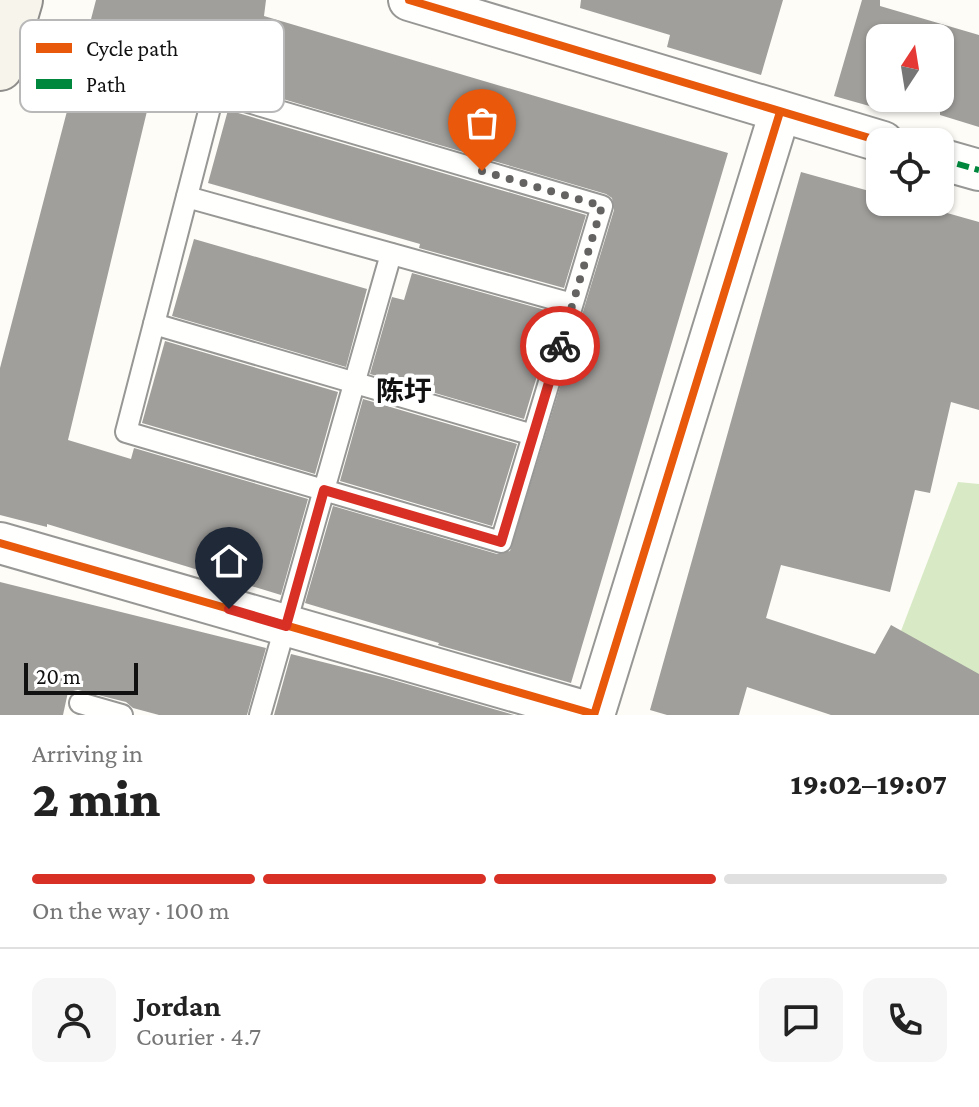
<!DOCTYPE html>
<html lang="en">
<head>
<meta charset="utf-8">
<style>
  :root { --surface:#fff; --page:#f6f6f6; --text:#222; --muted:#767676; --line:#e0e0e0; --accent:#d93025 }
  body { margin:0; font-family:"Crimson Pro","Noto Sans SC",serif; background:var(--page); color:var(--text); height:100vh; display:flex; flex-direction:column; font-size:30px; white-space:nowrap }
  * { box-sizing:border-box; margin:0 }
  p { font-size:26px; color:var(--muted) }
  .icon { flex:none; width:44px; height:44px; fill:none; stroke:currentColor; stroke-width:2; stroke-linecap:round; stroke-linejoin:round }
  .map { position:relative; height:715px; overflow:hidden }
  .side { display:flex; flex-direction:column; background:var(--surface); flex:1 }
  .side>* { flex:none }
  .needle { width:52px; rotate:12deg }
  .tools { position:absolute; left:866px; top:24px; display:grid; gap:16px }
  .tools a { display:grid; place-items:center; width:88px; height:88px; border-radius:16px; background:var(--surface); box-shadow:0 2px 6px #0004; font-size:40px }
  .scale { position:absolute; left:24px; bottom:20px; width:114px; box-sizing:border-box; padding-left:8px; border:4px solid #111; border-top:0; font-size:22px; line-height:28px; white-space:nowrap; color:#111; -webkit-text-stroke:6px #fff; paint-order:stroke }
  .pin { position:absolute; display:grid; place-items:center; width:68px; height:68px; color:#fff; margin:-82px -34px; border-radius:50% 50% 50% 0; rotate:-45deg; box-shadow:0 0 8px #0007 }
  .pin .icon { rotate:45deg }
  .courier { position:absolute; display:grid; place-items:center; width:80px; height:80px; margin:-40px; border:6px solid #d93025; border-radius:50%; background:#fff; color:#222; box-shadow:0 2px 10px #0007 }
  .headline em { font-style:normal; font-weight:800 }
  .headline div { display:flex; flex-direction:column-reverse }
  .headline { display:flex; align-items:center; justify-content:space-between; height:136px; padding:0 32px }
  h1 { font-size:52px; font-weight:800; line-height:60px }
  .bar { display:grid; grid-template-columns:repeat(4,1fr); gap:12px 8px; align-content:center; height:96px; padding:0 32px }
  .bar i { height:10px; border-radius:6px; background:var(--line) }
  .bar .active { background:var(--accent) }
  .bar p { grid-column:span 4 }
  .line { display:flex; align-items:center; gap:20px; padding:0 32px; border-top:2px solid var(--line) }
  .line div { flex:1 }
  .round { display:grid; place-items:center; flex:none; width:84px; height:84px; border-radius:16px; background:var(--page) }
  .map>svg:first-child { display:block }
  .forest { fill:#d8eac5 }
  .building { fill:#a19f9c }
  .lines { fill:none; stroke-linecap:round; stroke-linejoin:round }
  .service-casing { stroke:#979795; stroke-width:24 }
  .minor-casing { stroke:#979795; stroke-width:44 }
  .secondary-casing { stroke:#8e8d8b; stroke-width:48 }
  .service { stroke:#fffffe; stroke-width:20 }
  .minor { stroke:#fffffe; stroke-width:40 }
  .secondary { stroke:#f6f4eb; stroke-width:44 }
  .quiet { stroke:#00873e; stroke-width:6; stroke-dasharray:12 6; stroke-linecap:butt }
  .cycleway-casing { stroke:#fff; stroke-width:13 }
  .cycleway { stroke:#e8590c; stroke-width:8 }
  .done { stroke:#646362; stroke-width:8; stroke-dasharray:0 14.4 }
  .route { stroke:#d93025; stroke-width:10 }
  .labels { text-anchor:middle; stroke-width:8; stroke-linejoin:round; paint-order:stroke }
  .quarter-label { font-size:28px; font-weight:bold; fill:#111; stroke:#fff }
  .key { fill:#fff; stroke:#b8b8b8; stroke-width:2 }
  .key-label { font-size:22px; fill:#111 }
</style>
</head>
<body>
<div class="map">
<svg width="979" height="715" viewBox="0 0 979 715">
  <rect width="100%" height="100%" fill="#fdfcf7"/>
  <path class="forest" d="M 958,482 L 979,484 L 979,686 L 896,644 Z"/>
  <g class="building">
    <path d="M 96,0 L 266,0 L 264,16 L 728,153 L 571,683 L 438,645 L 439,643 L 305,603 L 333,506 L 497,554 L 510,551 L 614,210 L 612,198 L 606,194 L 235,85 L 238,77 L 160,57 L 68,440 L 131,459 L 134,448 L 308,499 L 281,595 L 47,524 L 47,527 L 0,515 L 0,368 Z"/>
    <path d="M 581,0 L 783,0 L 761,75 L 667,47 L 670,35 L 580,8 Z"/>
    <path d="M 862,0 L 880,0 L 880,6 L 979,35 L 979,127 L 940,115 L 940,38 L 880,38 L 880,109 L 834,96 Z"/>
    <path d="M 228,110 L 586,215 L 564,288 L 419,248 L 420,244 L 208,183 Z"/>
    <path d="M 801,172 L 880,194 L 880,202 L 908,202 L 979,222 L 979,410 L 951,402 L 930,493 L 915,490 L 890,592 L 781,565 L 766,618 L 875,654 L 891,625 L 979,674 L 979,715 L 831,715 L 747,687 L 739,715 L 667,715 L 650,710 Z"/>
    <path d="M 194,239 L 367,289 L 346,367 L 172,316 Z"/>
    <path d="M 412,273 L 556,313 L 524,419 L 370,374 L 392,297 L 404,300 Z"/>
    <path d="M 165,341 L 338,392 L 315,474 L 142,423 Z"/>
    <path d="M 363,399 L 517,444 L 492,526 L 340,481 Z"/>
    <path d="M 0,582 L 266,648 L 247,715 L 159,715 L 133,708 L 126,702 L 78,690 L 68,692 L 63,715 L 0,715 Z"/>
    <path d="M 291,654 L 386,678 L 514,715 L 274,715 Z"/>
  </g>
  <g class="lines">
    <g class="service-casing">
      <g id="service">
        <path d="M 214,92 L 602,206 L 501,542 L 126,432 Z"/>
        <path d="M 187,197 L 572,304"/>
        <path d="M 154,324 L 533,435"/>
        <path d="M 80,703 L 122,715"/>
        <path d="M 260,715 L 391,254"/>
      </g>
    </g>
    <g class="minor-casing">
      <g id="minor">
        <path d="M 409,0 L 883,142"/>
        <path d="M 940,159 L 979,170"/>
        <path d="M 0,543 L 594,714"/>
        <path d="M 594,715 L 780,112"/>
      </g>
    </g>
    <g class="secondary-casing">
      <path id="secondary" d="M 0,68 L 20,0"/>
    </g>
    <use href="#service" class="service"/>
    <use href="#minor" class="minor"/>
    <use href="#secondary" class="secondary"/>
    <path class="quiet" d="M 940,159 L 979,170"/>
    <g class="cycleway-casing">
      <g id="cycleway">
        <path d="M 409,0 L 883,142"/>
        <path d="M 0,543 L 594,714"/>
        <path d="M 594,715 L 780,112"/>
      </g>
    </g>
    <use href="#cycleway" class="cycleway"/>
  </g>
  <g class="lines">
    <path class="done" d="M 482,171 L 602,206 L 560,346"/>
    <path class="route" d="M 229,609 L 286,626 L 324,490 L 501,542 L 560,346"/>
  </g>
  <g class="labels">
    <g class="quarter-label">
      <text x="404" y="401">陈圩</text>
    </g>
  </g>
  <rect x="20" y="20" width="264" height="92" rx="12" class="key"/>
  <rect x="36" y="43" width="36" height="10" fill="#e8590c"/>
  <rect x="36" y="79" width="36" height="10" fill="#00873e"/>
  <g class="key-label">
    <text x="86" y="56">Cycle path</text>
    <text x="86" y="92">Path</text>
  </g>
</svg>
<div class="tools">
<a><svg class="needle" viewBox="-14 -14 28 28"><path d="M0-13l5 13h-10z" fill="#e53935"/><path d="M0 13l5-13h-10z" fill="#767676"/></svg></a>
<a><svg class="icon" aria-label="locate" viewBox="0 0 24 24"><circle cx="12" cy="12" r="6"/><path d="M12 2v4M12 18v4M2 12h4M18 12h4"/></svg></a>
</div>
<div class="scale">20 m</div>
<div class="pin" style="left:482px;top:171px;background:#ea580c"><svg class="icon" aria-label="bag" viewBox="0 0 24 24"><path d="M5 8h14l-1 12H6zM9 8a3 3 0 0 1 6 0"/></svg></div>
<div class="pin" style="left:229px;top:609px;background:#1f2937"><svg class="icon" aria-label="home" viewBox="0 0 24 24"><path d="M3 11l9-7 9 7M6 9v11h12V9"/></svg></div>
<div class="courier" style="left:560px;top:346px"><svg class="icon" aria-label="bike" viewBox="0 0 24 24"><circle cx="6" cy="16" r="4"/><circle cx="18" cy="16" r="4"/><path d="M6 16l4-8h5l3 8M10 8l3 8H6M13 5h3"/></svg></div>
</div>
<section class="side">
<div class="headline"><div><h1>2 min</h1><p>Arriving in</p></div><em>19:02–19:07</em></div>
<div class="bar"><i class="active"></i><i class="active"></i><i class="active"></i><i></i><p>On the way · 100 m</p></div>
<div class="line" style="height:144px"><a class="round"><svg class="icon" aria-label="person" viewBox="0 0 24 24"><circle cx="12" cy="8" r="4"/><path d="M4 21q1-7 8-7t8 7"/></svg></a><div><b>Jordan</b><p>Courier · 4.7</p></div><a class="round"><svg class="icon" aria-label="chat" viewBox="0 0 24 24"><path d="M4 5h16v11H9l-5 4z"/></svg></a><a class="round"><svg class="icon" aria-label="phone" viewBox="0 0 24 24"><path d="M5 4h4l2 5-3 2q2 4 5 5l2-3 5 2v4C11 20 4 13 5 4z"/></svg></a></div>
</section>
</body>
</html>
